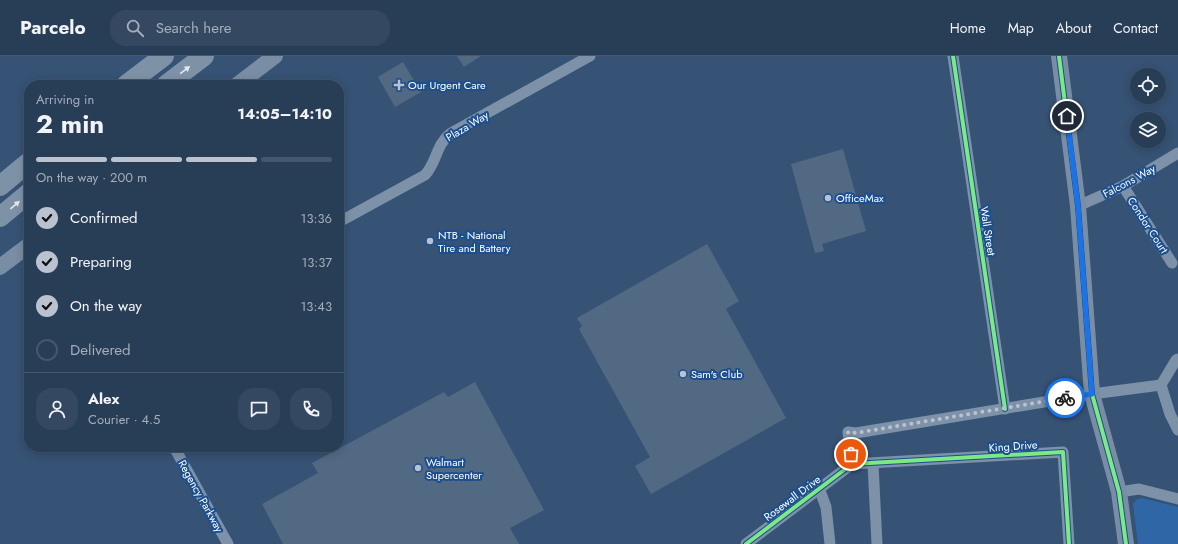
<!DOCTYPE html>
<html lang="en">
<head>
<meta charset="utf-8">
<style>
  :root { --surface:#283e57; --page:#344961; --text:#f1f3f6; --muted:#a5aeba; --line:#44576d; --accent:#b9c2ce }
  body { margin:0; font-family:Jost,sans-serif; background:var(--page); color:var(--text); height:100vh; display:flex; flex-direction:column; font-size:15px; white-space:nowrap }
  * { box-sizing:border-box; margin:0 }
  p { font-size:13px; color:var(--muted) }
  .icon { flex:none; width:22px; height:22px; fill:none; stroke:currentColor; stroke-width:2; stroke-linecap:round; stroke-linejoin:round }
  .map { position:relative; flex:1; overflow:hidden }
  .sheet { position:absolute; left:24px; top:24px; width:320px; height:372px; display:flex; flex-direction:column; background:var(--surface); border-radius:16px; box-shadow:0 2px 10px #0003,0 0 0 1px var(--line) }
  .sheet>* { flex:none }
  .tools { position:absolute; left:1130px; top:12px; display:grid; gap:8px }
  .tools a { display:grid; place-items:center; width:36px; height:36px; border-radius:50%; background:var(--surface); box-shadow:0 2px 10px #0003,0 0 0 1px var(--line); font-size:20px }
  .pin { position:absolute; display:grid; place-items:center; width:34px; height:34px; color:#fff; margin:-17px; border:2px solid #fff; border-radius:50%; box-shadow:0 1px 4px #0007 }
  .courier { position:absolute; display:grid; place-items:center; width:40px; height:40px; margin:-20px; border:3px solid #1a73e8; border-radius:50%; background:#fff; color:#222; box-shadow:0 1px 5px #0007 }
  .overview em { font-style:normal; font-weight:700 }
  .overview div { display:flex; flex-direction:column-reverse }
  .overview { display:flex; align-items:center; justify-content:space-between; height:68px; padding:0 12px }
  h1 { font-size:26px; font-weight:700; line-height:30px }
  .bar { display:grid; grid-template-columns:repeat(4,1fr); gap:6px 4px; align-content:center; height:48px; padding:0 12px }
  .bar i { height:5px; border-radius:3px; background:var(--line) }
  .bar .selected { background:var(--accent) }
  .bar p { grid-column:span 4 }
  .line { display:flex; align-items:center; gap:10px; padding:0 12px; border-top:1px solid var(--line) }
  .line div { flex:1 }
  .round { display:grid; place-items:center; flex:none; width:42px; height:42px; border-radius:16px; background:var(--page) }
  ol { padding:0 12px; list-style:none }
  li { display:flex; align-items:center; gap:12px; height:44px }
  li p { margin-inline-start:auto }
  li .icon { padding:4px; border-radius:50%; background:var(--accent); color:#111; stroke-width:4 }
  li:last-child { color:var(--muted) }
  li i { width:22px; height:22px; border:2px solid var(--line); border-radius:50% }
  header { display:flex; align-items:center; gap:24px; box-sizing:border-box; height:56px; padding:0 20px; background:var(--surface); border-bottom:1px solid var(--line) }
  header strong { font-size:19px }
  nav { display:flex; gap:22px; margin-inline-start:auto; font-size:14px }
  .search { width:280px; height:36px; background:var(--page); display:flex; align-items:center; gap:10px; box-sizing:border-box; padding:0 14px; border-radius:16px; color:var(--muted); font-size:15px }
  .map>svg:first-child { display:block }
  .green { fill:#2f66a5 }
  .building { fill:#526984 }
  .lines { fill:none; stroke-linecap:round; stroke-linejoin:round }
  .street { stroke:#7d92a8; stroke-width:11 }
  .secondary { stroke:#798da4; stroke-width:16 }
  .highway { stroke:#7e92a7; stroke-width:20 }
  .cycleway-casing { stroke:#1b4f8f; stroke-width:6 }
  .cycleway { stroke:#7ce984; stroke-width:4 }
  .oneway { fill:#e5e9ed }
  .done { stroke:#b9c2ce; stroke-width:4; stroke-dasharray:0 7.2 }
  .route { stroke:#1a73e8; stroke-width:5 }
  .poi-dot { fill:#b9c2ce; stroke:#1b4f8f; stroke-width:1.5 }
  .labels { text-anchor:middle; stroke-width:4; stroke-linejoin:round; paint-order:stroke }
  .poi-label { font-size:11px; fill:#fff; stroke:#1b4f8f; text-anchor:start }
  .street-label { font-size:11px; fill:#fff; stroke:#1b4f8f }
</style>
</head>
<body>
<header>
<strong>Parcelo</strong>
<div class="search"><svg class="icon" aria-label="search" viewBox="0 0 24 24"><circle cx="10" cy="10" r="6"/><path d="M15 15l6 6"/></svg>Search here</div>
<nav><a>Home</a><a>Map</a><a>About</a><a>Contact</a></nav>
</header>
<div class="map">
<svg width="1178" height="488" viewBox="0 0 1178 488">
  <rect width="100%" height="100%" fill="#365274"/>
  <path class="green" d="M 1142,442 L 1178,451 L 1178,488 L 1138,488 L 1133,448 L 1137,443 Z"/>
  <g class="building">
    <path d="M 457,0 L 481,0 L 464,11 Z"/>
    <path d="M 403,6 L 421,36 L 395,51 L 378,21 Z"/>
    <path d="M 843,93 L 866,175 L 822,188 L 824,195 L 815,197 L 791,108 Z"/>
    <path d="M 707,188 L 739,245 L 726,253 L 786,362 L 651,438 L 635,410 L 650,401 L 579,273 L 582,270 L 577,262 Z"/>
    <path d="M 475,326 L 544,454 L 510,472 L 519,488 L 283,488 L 262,448 L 318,417 L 312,407 L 444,336 L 448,341 Z"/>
  </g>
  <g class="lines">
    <g class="street">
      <path d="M 953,0 L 1005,353"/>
      <path d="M 1123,130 L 1172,207"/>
      <path d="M 1078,150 L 1123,130 L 1178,97"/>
      <path d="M 339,166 L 425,119 C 437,106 436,88 451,77 L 590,0"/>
      <path d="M 1178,303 L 1176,304 L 1161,329 L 1170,358 L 1178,374"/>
      <path d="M 174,391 L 228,488"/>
      <path d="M 852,408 L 848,376 L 856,377 L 1092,338 L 1161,329"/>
      <path d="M 873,408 L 877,488"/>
      <path d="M 819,432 L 826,451 L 830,488"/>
      <path d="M 1119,436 L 1139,433 L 1178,443"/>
      <path d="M 746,488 L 852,408 L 1063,396 L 1069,488"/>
    </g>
    <g class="secondary">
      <path d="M 1059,0 L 1078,150 L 1092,338 L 1119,436 L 1126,488"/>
      <path d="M 237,29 L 275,0"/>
      <path d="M 0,211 L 29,189"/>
    </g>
    <g class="highway">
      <path d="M 126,29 L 164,0"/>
      <path d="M 166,29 L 204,0"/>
      <path d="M 0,130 L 29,106"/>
      <path d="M 0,161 L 29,137"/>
    </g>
    <g class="cycleway-casing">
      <g id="cycleway">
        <path d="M 953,0 L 1005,353"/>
        <path d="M 1059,0 L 1078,150 L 1092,338 L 1119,436 L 1126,488"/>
        <path d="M 746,488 L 852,408 L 1063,396 L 1069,488"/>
      </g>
    </g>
    <use href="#cycleway" class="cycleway"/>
  </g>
  <defs><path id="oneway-solid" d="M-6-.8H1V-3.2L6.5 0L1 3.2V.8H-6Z"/></defs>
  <g class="oneway">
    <use href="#oneway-solid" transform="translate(185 14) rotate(-37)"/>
    <use href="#oneway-solid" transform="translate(15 149) rotate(-40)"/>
  </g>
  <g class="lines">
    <path class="done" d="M 851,398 L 848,376 L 856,377 L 1065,342"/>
    <path class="route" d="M 1065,342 L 1092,338 L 1078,150 L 1067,60"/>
  </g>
  <g class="poi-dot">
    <path d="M397 23h4v4h4v4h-4v4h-4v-4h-4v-4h4z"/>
    <circle cx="828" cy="142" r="4"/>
    <circle cx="430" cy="185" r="4"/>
    <circle cx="683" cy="318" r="4"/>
    <circle cx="418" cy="412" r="4"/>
  </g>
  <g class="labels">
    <g class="poi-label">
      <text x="408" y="33">Our Urgent Care</text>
      <text x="836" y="146">OfficeMax</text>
      <text x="438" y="183">NTB - National<tspan x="438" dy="13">Tire and Battery</tspan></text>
      <text x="691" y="322">Sam's Club</text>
      <text x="426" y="410">Walmart<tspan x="426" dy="13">Supercenter</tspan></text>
    </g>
    <g class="street-label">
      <text transform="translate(467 70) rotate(-31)" y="4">Plaza Way</text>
      <text transform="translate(1129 125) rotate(-28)" y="4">Falcons Way</text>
      <text transform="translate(1148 169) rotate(57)" y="4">Condor Court</text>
      <text transform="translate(988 175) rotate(81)" y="4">Wall Street</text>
      <text transform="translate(1013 390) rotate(-4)" y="4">King Drive</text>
      <text transform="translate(201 440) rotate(61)" y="4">Regency Parkway</text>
      <text transform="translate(792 442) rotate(-37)" y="4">Rosewall Drive</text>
    </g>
  </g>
</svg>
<div class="tools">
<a><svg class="icon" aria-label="locate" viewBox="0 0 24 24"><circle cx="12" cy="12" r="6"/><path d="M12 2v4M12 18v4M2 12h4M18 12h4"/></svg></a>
<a><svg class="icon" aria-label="layers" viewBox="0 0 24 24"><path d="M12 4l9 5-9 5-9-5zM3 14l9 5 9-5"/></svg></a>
</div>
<div class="pin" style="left:851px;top:398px;background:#ea580c"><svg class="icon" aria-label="bag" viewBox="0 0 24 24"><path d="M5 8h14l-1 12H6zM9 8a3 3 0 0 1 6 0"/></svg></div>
<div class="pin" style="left:1067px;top:60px;background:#1f2937"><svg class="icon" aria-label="home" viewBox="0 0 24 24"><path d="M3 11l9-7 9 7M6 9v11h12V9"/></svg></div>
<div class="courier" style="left:1065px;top:342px"><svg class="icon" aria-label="bike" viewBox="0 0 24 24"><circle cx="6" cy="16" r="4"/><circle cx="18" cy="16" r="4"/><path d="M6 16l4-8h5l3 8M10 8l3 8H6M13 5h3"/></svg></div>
<section class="sheet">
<div class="overview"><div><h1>2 min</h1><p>Arriving in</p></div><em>14:05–14:10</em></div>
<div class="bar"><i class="selected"></i><i class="selected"></i><i class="selected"></i><i></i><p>On the way · 200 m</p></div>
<ol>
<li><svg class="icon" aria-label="check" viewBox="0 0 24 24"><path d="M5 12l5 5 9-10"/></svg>Confirmed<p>13:36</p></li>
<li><svg class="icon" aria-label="check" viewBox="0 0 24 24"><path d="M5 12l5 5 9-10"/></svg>Preparing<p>13:37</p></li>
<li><svg class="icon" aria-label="check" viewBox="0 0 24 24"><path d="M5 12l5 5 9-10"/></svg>On the way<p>13:43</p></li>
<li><i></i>Delivered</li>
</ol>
<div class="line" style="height:72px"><a class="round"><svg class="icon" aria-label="person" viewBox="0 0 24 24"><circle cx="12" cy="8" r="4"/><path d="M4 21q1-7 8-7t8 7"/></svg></a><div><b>Alex</b><p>Courier · 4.5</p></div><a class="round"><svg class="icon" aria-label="chat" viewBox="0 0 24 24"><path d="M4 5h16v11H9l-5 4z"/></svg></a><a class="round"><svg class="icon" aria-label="phone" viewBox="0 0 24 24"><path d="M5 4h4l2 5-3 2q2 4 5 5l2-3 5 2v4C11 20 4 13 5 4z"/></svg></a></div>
</section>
</div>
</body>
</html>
